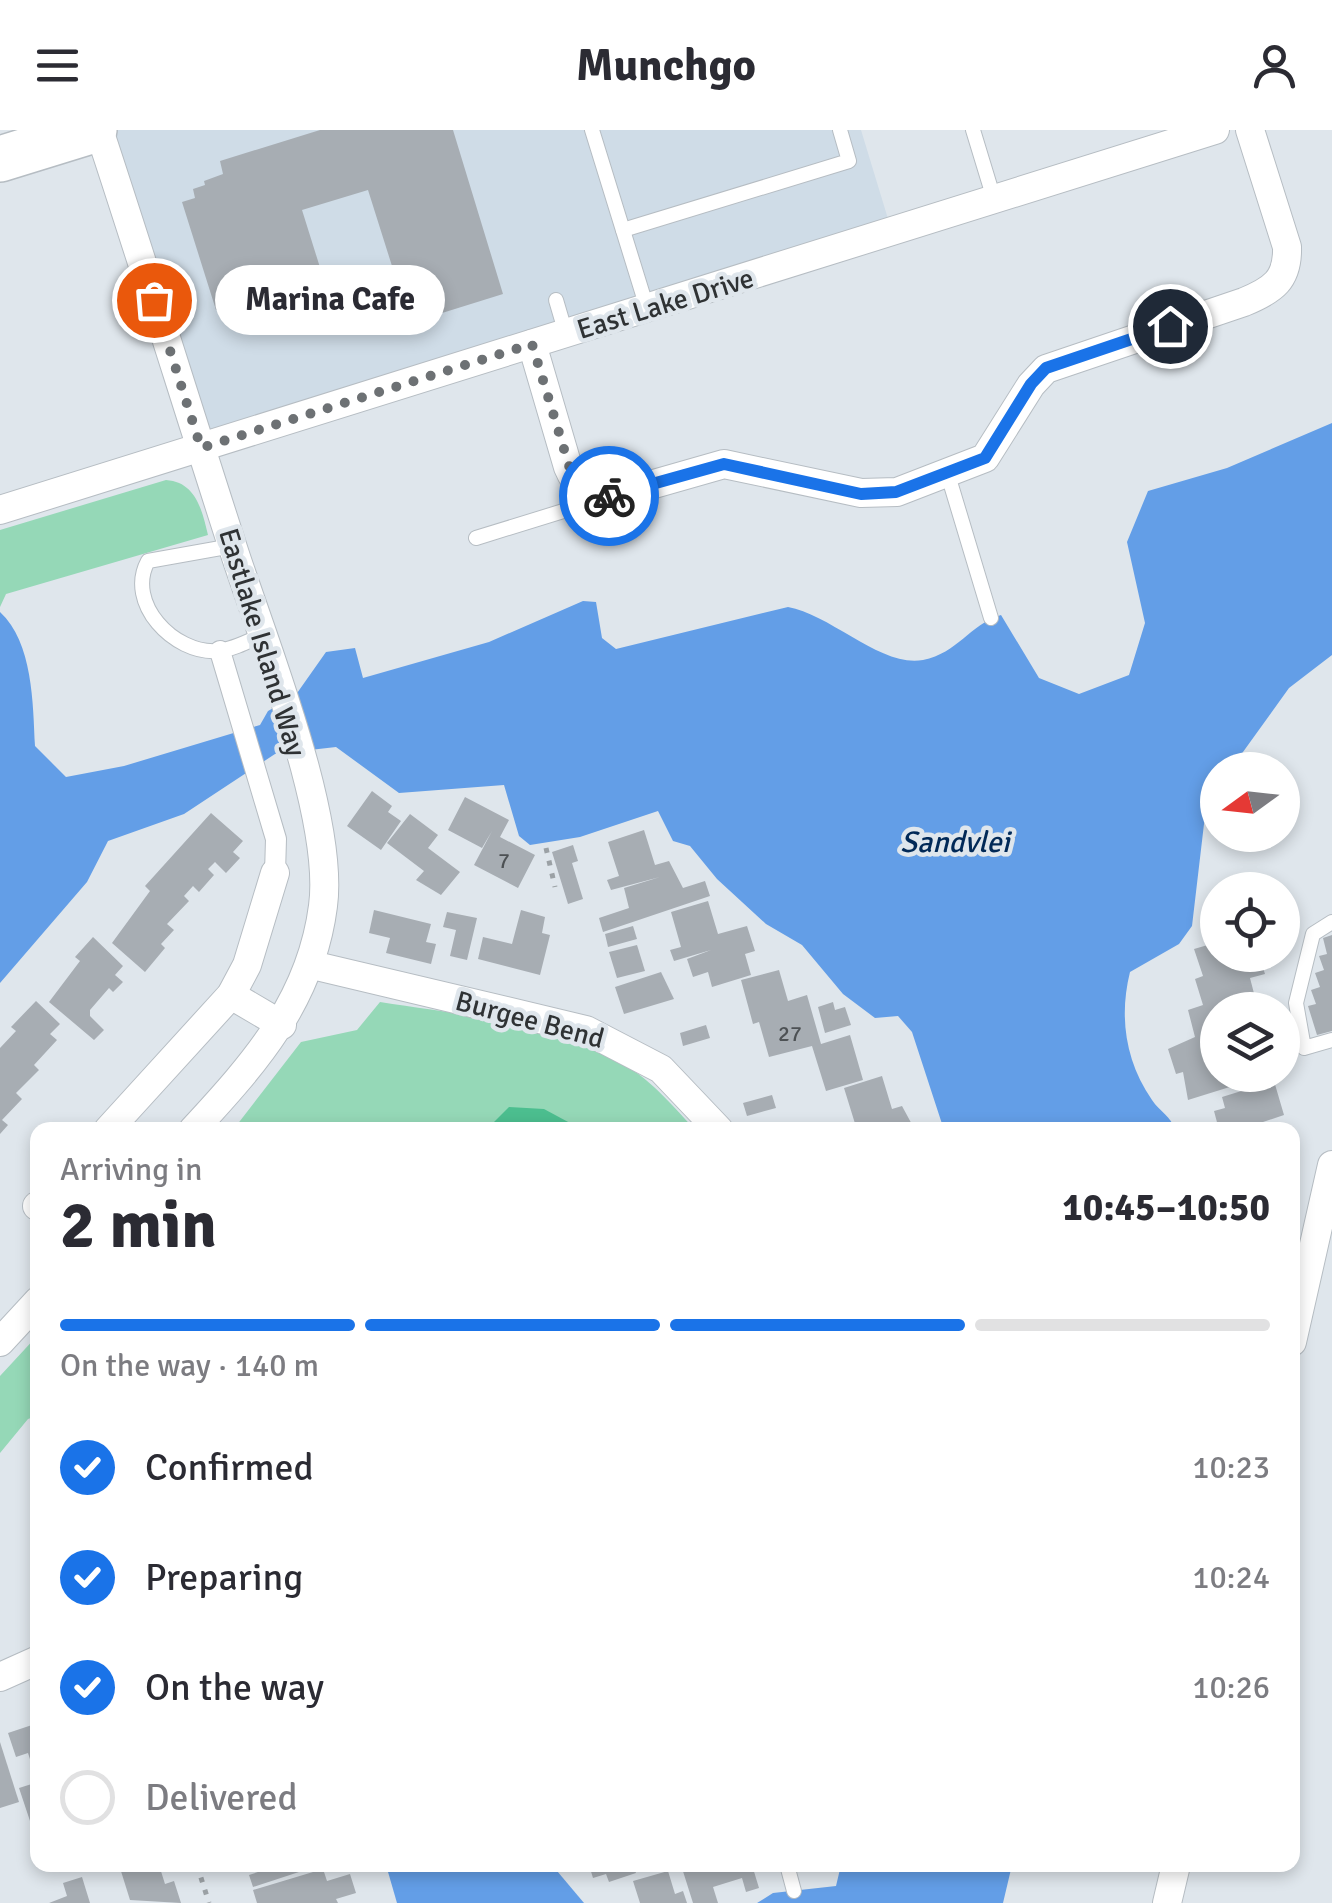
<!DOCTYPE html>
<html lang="en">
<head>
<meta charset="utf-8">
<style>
  :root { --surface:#fff; --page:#f7f7f7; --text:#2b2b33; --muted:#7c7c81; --line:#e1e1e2; --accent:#1a73e8 }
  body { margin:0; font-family:Signika,sans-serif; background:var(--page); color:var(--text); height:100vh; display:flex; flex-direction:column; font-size:38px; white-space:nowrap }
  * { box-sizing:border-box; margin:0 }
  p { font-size:32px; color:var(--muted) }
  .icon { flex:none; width:55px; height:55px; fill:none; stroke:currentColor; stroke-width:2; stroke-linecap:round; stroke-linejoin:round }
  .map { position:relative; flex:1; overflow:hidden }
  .sheet { position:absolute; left:30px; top:992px; width:1270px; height:750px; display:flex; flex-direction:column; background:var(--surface); border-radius:20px; box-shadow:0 5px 15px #0003 }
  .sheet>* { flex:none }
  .needle { width:65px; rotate:255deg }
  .controls { position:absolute; left:1200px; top:622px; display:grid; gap:20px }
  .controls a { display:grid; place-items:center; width:100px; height:100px; border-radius:50%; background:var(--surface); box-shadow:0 5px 15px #0003; font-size:50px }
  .pin { position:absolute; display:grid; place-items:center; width:85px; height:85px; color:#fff; margin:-42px; border:5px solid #fff; border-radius:50%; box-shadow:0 2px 10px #0007 }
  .courier { position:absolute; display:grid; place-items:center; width:100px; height:100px; margin:-50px; border:8px solid #1a73e8; border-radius:50%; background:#fff; color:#222; box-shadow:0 2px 12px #0007 }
  .bubble { position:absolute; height:70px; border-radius:35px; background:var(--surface); box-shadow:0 5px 15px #0003; font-size:32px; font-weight:800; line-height:70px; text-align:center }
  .overview em { font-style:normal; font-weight:800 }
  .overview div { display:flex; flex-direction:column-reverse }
  .overview { display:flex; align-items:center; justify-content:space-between; height:170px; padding:0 30px }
  h1 { font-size:65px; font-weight:800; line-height:75px }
  .bar { display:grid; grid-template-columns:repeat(4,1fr); gap:15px 10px; align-content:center; height:120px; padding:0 30px }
  .bar i { height:12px; border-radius:8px; background:var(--line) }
  .bar .current { background:var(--accent) }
  .bar p { grid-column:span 4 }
  ol { padding:0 30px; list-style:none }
  li { display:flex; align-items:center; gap:30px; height:110px }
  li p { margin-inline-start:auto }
  li .icon { padding:10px; border-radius:50%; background:var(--accent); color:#fff; stroke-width:4 }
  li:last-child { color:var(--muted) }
  li i { width:55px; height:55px; border:5px solid var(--line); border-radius:50% }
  header { display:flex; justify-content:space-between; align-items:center; height:130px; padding:0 30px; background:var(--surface); font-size:45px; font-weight:800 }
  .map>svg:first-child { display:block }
  .built { fill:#cfdce7 }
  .green { fill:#95d8b7 }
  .forest { fill:#4cbe8f }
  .water { fill:#639ee7 }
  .building { fill:#a7adb3 }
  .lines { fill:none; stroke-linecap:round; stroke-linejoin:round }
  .service-casing { stroke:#b6bdc3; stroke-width:16 }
  .pedestrian-casing { stroke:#b6bdc3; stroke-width:22 }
  .minor-casing { stroke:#b6bdc3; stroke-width:30 }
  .primary-casing { stroke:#b6bdc3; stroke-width:48 }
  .path { stroke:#9ba1a5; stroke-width:5; stroke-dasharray:5 8; stroke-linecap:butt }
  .service { stroke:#fff; stroke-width:14 }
  .pedestrian { stroke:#fff; stroke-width:20 }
  .minor { stroke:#fff; stroke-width:28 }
  .primary { stroke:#fff; stroke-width:45 }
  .done { stroke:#6d7174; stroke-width:10; stroke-dasharray:0 18 }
  .route { stroke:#1a73e8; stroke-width:12 }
  .labels { text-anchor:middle; stroke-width:9; stroke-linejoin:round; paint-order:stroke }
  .number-label { font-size:22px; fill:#4d5154 }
  .street-label { font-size:28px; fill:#2f3234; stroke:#dfe6ec }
  .water-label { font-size:30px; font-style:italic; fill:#012957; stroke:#dfe6ec }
</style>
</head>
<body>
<header><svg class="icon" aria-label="menu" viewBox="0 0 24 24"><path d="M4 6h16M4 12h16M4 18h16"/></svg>Munchgo<svg class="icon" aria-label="person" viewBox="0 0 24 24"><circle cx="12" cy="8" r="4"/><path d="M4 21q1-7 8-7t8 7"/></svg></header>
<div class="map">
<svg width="1332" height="1773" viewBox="0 0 1332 1773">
  <rect width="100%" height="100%" fill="#dfe6ec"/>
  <path class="built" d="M 99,0 L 861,0 L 892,102 L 201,318 Z"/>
  <g class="green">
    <path d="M 166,350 C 196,352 202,380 208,405 L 6,464 L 0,477 L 0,400 Z"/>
    <path d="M 380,872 C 463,885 561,893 634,941 C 655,955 678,981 695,1000 L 233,1000 L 301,912 L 357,900 Z"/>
    <path d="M 37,1206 L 37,1286 L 28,1289 L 0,1323 L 0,1246 Z"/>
  </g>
  <path class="forest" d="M 509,977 L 544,979 L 583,1000 L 486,1000 Z"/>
  <g class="water">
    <path d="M 1332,293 L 1332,525 L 1289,558 L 1230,640 L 1218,640 L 1217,659 L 1206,677 L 1192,796 L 1179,814 L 1130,842 C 1119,886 1125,931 1152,970 C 1160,982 1171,986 1175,1000 L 944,1000 L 912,902 L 898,886 L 875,888 L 843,864 L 802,815 L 766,794 L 717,749 L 690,716 L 673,711 L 658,681 L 580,707 L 530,715 L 519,706 L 504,655 L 399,663 L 336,617 L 275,624 L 184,684 L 108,711 L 87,752 L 0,853 L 0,482 C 33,512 33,574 35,616 L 66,647 L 124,636 L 260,595 L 268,581 L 295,566 L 326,522 L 355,518 L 363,548 L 489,512 L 583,471 L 596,472 L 602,508 L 616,519 L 788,477 C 830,484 882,538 923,530 C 958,523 969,495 1001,485 L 1039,548 L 1079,564 L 1129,545 L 1145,493 L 1127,412 L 1148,361 L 1227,338 Z"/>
    <path d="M 386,1735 L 552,1735 L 584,1773 L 397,1773 Z"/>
    <path d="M 841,1735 L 1012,1735 L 1003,1773 L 757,1773 L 773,1763 L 836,1756 Z"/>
  </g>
  <g class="building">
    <path d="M 320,0 L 453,0 L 503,164 L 410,193 L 368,60 L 302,80 L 323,147 L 216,180 L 182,72 L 195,68 L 193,59 L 205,55 L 204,51 L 223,44 L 220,31 Z"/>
    <path d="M 372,661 L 392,676 L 388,682 L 401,691 L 381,720 L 347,696 Z"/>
    <path d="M 465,667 L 509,690 L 500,707 L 535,725 L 518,758 L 474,735 L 492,701 L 482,718 L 448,700 Z"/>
    <path d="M 211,683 L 243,711 L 233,722 L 240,728 L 226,743 L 215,732 L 208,739 L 214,745 L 199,762 L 193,756 L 184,766 L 189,771 L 167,794 L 174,800 L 161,814 L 165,818 L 145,842 L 112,813 L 150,761 L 145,756 Z"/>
    <path d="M 410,684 L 438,705 L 428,718 L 460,742 L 441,765 L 416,750 L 424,741 L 387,713 Z"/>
    <path d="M 644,700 L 655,735 L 669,731 L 683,758 L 705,751 L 710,766 L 603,802 L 599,788 L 629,778 L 624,758 L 660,747 L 611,760 L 607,750 L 619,746 L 608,712 Z"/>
    <path d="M 573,715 L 578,731 L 572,733 L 583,769 L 568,774 L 552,722 Z"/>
    <path d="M 708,771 L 718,804 L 747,796 L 755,821 L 745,824 L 751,845 L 712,857 L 708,842 L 693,847 L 687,829 L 711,820 L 674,831 L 670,820 L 681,817 L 671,782 Z"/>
    <path d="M 374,780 L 431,794 L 426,812 L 436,814 L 431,834 L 386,823 L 390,808 L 369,803 Z"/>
    <path d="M 521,780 L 545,787 L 542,803 L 550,805 L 540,845 L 478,829 L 483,807 L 512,814 Z"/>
    <path d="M 447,782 L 477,788 L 467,830 L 450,826 L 456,800 L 443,797 Z"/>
    <path d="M 633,796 L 637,809 L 608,817 L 605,804 Z"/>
    <path d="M 1332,805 L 1332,901 L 1317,905 L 1308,876 L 1316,874 L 1311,860 L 1320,857 L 1315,843 L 1324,840 L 1319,826 L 1327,824 L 1323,808 Z"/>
    <path d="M 93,807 L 123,836 L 115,845 L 123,852 L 113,862 L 109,858 L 90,880 L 90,886 L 104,900 L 94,910 L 49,872 L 80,831 L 75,827 Z"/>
    <path d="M 1218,812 L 1218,825 L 1259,825 L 1265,844 L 1250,848 L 1257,875 L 1218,880 L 1218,945 L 1265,946 L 1188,970 L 1183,942 L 1176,944 L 1168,919 L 1195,907 L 1188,880 L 1203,875 L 1195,849 L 1203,846 L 1194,819 Z"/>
    <path d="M 637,815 L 645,841 L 617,848 L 609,822 Z"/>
    <path d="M 779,840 L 788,871 L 807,865 L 821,914 L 850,905 L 863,950 L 826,961 L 812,916 L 769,927 L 759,892 L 753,894 L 741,850 Z"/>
    <path d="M 661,842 L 674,869 L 624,884 L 615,857 Z"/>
    <path d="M 36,871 L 60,894 L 50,904 L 57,910 L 34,935 L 39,940 L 16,963 L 22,969 L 2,990 L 8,995 L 0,1004 L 0,918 L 16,901 L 11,897 Z"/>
    <path d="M 833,872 L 835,880 L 845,877 L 851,895 L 825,903 L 818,877 Z"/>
    <path d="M 706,895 L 710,908 L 683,916 L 680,903 Z"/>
    <path d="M 882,946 L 892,979 L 902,976 L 915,1000 L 857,1000 L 844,958 Z"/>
    <path d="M 1274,951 L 1284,985 L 1260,993 L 1262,1000 L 1208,1000 L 1218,996 L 1214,981 L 1225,978 L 1222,967 Z"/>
    <path d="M 772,965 L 776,978 L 747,986 L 743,973 Z"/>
    <path d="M 35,1594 L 38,1601 L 37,1651 L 28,1623 L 16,1627 L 8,1603 Z"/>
    <path d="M 0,1612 L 19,1672 L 0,1678 Z"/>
    <path d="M 38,1652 L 38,1712 L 37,1712 L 19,1658 Z"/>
    <path d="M 130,1735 L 159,1735 L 165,1754 L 174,1751 L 181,1773 L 130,1770 L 120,1738 Z"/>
    <path d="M 279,1735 L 297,1735 L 299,1742 L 253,1757 L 249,1745 Z"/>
    <path d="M 589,1735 L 633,1735 L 636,1743 L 609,1752 L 606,1744 L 593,1748 Z"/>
    <path d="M 681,1735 L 752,1735 L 759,1758 L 746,1762 L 742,1748 L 713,1757 L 718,1773 L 693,1773 Z"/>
    <path d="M 323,1739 L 327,1751 L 350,1744 L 356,1763 L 336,1769 L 338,1773 L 257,1773 L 253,1760 Z"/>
    <path d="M 668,1741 L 675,1764 L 683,1761 L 687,1773 L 640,1773 L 633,1751 Z"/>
    <path d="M 82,1747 L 90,1773 L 49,1773 L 67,1766 L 63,1753 Z"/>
  </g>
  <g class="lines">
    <g class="service-casing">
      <g id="service">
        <path d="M 592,0 L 647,178"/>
        <path d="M 973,0 L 994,69"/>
        <path d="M 623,100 L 849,31 L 840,0"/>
        <path d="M 556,170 L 566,204"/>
        <path d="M 948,345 L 991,488"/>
        <path d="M 476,408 L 599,370"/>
        <path d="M 232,416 L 148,431 C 125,473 174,524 217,521 C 232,520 249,511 262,505"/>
        <path d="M 1332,792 L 1313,804 L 1296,873 L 1304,918 L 1332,910"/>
        <path d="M 787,1735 L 794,1761"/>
      </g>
    </g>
    <g class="pedestrian-casing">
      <path id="pedestrian" d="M 220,521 L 276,709 L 275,743"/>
    </g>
    <g class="minor-casing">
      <g id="minor">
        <path d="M 99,0 C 145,139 188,279 233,418 C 262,508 335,687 323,776 C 311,870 255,933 193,1000"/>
        <path d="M 532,214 L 568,337 C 576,356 585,364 605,368 L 724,334 L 861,363 L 897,362 L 985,328 L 1031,255 L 1046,239 L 1244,172 C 1273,160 1288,150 1287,117 L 1250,0"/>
        <path d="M 0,380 L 1215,0"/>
        <path d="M 312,835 L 586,900 L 661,939 L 719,1000"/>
        <path d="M 231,865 L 282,895"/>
        <path d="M 108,1000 L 231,865 L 247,835 L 275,743"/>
        <path d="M 37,1076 L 38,1076"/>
        <path d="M 0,1212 L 38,1171"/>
        <path d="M 1292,1212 L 1332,1035"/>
        <path d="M 0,1547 L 38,1530"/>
        <path d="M 1167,1773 L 1176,1735"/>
      </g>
    </g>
    <g class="primary-casing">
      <path id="primary" d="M 0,29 L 94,0"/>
    </g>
    <g class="path">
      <path d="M 546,718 L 555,757"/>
      <path d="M 197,1735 L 209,1773"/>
    </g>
    <use href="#service" class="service"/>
    <use href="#pedestrian" class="pedestrian"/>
    <use href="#minor" class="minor"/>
    <use href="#primary" class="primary"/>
  </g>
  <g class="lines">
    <path class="done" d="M 154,170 L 201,318 L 532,214 L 574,352 L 593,366 L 609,366"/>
    <path class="route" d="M 609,366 L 724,334 L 861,364 L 896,362 L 985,328 L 1031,254 L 1046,238 L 1170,196"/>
  </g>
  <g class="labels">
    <g class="number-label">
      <text x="504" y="738">7</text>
      <text x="790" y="911">27</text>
    </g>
    <g class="street-label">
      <text transform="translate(665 173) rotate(-17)" y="10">East Lake Drive</text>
      <text transform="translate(263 512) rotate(73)" y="10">Eastlake Island Way</text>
      <text transform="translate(530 889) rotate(15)" y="10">Burgee Bend</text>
    </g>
    <g class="water-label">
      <text x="955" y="722">Sandvlei</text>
    </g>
  </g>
</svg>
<div class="controls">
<a><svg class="needle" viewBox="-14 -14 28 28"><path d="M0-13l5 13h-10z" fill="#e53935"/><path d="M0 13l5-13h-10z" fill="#7c7c81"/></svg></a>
<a><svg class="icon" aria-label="locate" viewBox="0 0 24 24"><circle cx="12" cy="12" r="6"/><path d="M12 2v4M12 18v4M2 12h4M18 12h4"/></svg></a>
<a><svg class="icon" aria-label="layers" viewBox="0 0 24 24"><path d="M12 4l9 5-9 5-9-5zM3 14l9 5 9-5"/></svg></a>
</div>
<div class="pin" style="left:154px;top:170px;background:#ea580c"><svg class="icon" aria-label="bag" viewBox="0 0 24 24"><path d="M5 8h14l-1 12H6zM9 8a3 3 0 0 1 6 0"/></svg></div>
<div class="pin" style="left:1170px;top:196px;background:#1f2937"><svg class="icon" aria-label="home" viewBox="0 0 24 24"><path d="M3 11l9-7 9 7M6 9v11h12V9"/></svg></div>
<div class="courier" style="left:609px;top:366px"><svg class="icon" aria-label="bike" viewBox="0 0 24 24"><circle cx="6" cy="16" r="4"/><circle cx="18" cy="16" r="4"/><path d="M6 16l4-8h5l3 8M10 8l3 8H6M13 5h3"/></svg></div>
<div class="bubble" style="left:215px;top:135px;width:230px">Marina Cafe</div>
<section class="sheet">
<div class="overview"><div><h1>2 min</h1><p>Arriving in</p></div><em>10:45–10:50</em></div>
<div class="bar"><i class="current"></i><i class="current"></i><i class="current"></i><i></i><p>On the way · 140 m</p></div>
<ol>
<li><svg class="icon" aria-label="check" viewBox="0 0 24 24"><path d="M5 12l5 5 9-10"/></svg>Confirmed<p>10:23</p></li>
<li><svg class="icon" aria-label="check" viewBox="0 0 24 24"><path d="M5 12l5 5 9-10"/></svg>Preparing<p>10:24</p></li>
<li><svg class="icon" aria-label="check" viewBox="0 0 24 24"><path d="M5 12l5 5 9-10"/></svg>On the way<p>10:26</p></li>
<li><i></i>Delivered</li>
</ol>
</section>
</div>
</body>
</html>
